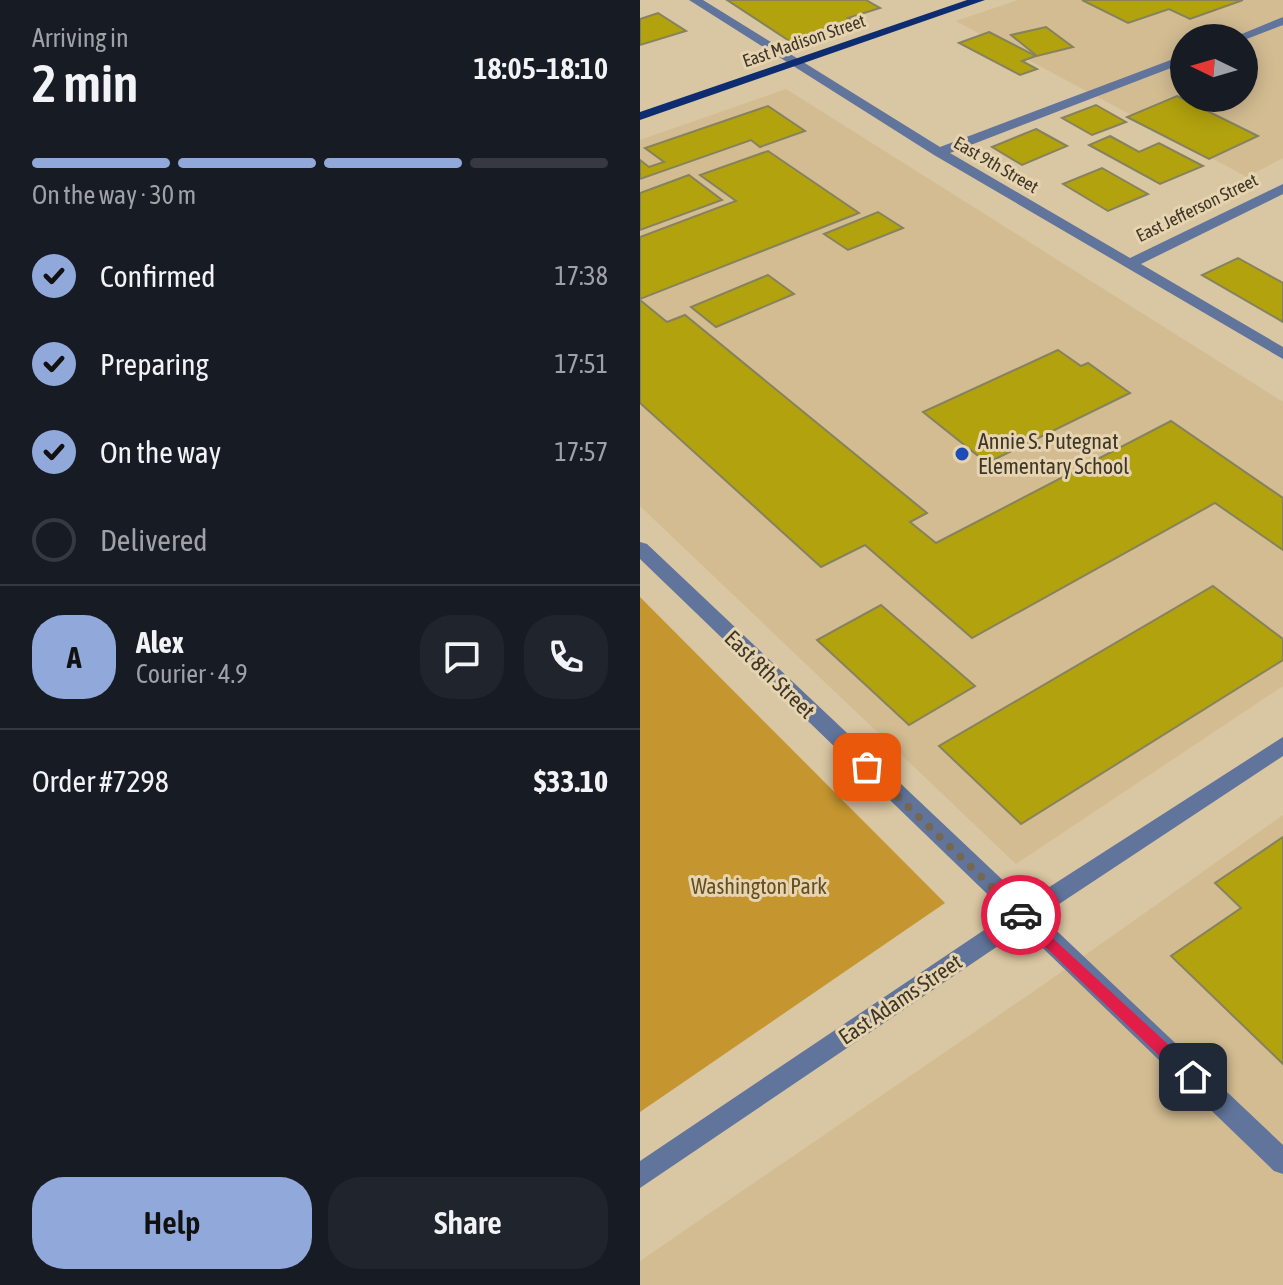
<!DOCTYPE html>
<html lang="en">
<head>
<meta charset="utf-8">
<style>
  :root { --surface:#171b24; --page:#20242c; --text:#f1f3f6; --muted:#9ea1a6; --line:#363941; --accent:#91a8da }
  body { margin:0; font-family:"Asap Condensed",sans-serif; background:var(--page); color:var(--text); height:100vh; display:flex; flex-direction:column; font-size:30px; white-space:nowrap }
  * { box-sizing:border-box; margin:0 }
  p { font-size:26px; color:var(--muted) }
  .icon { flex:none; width:44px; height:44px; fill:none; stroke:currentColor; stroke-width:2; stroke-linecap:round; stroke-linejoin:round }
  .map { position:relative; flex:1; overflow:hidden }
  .sheet { display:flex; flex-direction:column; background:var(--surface); width:640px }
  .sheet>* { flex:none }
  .needle { width:52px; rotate:275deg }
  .fabs { position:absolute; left:530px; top:24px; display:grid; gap:16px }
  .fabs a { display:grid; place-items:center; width:88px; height:88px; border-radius:50%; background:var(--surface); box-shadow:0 4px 20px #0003; font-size:40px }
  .pin { position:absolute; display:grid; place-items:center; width:68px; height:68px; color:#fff; margin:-34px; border-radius:16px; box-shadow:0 4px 12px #0006 }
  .courier { position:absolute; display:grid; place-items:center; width:80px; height:80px; margin:-40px; border:6px solid #e11d48; border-radius:50%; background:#fff; color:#222; box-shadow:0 2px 10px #0007 }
  .overview em { font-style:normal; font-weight:600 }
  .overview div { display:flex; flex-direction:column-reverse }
  .overview { display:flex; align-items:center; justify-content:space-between; height:136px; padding:0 32px }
  h1 { font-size:52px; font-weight:600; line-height:60px }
  .bar { display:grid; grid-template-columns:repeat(4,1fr); gap:12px 8px; align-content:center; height:96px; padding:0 32px }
  .bar i { height:10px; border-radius:6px; background:var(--line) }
  .bar .active { background:var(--accent) }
  .bar p { grid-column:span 4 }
  .line { display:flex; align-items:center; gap:20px; padding:0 32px; border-top:2px solid var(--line) }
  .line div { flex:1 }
  .round { display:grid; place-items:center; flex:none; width:84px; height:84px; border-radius:32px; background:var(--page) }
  ol { padding:0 32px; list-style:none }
  li { display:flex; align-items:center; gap:24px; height:88px }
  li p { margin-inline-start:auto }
  li .icon { padding:8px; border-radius:50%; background:var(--accent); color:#111; stroke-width:4 }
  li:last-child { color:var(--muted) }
  li i { width:44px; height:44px; border:4px solid var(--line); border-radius:50% }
  .button { display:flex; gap:16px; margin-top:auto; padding:16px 32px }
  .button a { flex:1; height:92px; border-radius:32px; background:var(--accent); color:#111; font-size:32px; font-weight:600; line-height:92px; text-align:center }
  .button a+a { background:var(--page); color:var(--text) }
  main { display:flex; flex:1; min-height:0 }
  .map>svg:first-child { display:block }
  .built { fill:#d3bc92; fill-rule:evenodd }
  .green { fill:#c59630 }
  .building { fill:#b1a20e; stroke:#86825e; stroke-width:2 }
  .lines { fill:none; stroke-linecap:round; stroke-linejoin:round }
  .minor { fill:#61759c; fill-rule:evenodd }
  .major { fill:#0e2d71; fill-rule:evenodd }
  .route { fill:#e11d48 }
  .done { stroke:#746853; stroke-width:8; stroke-dasharray:0 14.4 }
  .poi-dot { fill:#1b4cb8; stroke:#e6d3af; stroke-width:3 }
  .labels { text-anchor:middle; stroke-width:6; stroke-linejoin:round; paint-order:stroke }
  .far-street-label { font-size:18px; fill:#3e3628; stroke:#e6d3af }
  .poi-label { font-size:22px; fill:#3e3628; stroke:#e6d3af; text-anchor:start }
  .street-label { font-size:22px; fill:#3e3628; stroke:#e6d3af }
  .park-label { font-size:22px; fill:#654e20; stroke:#e6d3af }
</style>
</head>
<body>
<main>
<section class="sheet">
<div class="overview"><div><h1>2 min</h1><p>Arriving in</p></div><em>18:05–18:10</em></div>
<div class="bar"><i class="active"></i><i class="active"></i><i class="active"></i><i></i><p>On the way · 30 m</p></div>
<ol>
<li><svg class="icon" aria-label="check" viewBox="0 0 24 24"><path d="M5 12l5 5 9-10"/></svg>Confirmed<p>17:38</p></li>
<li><svg class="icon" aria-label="check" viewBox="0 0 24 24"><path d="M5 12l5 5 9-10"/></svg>Preparing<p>17:51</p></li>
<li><svg class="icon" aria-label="check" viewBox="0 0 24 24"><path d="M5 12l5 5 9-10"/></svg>On the way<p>17:57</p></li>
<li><i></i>Delivered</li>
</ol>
<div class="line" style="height:144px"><b class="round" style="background:var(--accent);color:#111">A</b><div><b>Alex</b><p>Courier · 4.9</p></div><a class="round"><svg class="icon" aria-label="chat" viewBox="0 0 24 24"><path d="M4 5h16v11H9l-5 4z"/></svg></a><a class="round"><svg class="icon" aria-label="phone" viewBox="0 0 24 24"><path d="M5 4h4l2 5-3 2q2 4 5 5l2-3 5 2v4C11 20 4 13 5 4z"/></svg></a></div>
<div class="line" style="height:104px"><div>Order #7298</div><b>$33.10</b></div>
<div class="button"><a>Help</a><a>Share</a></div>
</section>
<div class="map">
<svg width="643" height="1285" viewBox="0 0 643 1285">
  <rect width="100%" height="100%" fill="#d9c6a2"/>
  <g class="built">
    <path d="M 378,0 L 643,0 L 643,158 L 607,177 L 316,21 ZM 544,38 L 604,38 L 604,98 L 544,98 Z"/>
    <path d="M 146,89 L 643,402 L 643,686 L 376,864 L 0,506 L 0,140 Z"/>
    <path d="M 643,815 L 643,1285 L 0,1285 L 0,1261 L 403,985 Z"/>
  </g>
  <path class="green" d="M 0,597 L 305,903 L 0,1112 Z"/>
  <g class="building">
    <path d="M 87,0 L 226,0 L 240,8 L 208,18 L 221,26 L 157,46 Z"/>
    <path d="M 442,0 L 603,0 L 550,19 L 529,9 L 488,23 Z"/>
    <path d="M 18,13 L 46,31 L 0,45 L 0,19 Z"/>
    <path d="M 406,27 L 433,47 L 397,56 L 371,35 Z"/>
    <path d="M 349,32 L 396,56 L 382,61 L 397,69 L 380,75 L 319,43 Z"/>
    <path d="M 537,96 L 618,136 L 569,159 L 487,117 Z"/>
    <path d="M 456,105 L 486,122 L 452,135 L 422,118 Z"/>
    <path d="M 128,106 L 165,131 L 120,147 L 111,140 L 0,179 L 0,160 L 9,167 L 24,162 L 5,148 Z"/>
    <path d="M 396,129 L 427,146 L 382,165 L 352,147 Z"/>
    <path d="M 470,136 L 499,152 L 519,143 L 563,166 L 520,184 L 449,145 Z"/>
    <path d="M 128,151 L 219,213 L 0,299 L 0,237 L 96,201 L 60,175 Z"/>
    <path d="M 462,168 L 508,194 L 468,211 L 423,184 Z"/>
    <path d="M 49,175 L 82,200 L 0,230 L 0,193 Z"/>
    <path d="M 238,212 L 263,228 L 208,250 L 184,234 Z"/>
    <path d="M 598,258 L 643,283 L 643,322 L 562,275 Z"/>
    <path d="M 128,275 L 154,294 L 76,327 L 51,307 Z"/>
    <path d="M 0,300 L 27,322 L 45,315 L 287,513 L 270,522 L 296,543 L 531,421 L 643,498 L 643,550 L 575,503 L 332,638 L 225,545 L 181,567 L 0,403 Z"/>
    <path d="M 418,350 L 441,366 L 448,363 L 490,393 L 347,463 L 283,412 Z"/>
    <path d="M 573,586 L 643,639 L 643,660 L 381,824 L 299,746 Z"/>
    <path d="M 241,605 L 335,686 L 269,725 L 177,640 Z"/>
    <path d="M 643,837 L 643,1064 L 531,956 L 601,908 L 575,883 Z"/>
  </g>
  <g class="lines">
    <g class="minor">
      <path d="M 49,0 L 63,0 L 300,147 L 544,55 L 544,63 L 310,153 L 490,258 L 643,184 L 643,194 L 501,264 L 643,347 L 643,359 L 294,155 Z"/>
      <path d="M 643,17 L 643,25 L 604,40 L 592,38 Z"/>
      <path d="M 0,542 L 7,544 L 386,902 L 643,737 L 643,756 L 401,916 L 643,1145 L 643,1174 L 634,1171 L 383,929 L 0,1188 L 0,1161 L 368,914 L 0,559 Z"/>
    </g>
    <path class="major" d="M 327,0 L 345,0 L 0,120 L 0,112 Z"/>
  </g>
  <path class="route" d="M 381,909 L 558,1072 L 561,1077 L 558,1082 L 547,1082 L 376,919 L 374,915 Z"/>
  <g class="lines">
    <path class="done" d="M 227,767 L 381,915"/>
  </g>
  <circle class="poi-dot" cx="322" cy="454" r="8"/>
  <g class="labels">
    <g class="far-street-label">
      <text transform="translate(164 41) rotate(-19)" y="6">East Madison Street</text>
      <text transform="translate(356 165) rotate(30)" y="6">East 9th Street</text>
      <text transform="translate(557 208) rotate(-26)" y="6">East Jefferson Street</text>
    </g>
    <g class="poi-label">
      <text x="338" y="449">Annie S. Putegnat<tspan x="338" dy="25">Elementary School</tspan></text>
    </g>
    <g class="street-label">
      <text transform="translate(130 674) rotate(44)" y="8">East 8th Street</text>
      <text transform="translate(260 999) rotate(-34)" y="8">East Adams Street</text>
    </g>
    <g class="park-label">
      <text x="119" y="894">Washington Park</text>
    </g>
  </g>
</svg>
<div class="fabs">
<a><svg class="needle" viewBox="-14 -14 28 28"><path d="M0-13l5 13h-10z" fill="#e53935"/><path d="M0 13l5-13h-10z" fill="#9ea1a6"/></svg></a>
</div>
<div class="pin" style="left:227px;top:767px;background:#ea580c"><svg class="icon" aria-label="bag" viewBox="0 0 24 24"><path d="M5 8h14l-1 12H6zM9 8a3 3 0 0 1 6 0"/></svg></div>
<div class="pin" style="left:553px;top:1077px;background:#1f2937"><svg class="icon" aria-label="home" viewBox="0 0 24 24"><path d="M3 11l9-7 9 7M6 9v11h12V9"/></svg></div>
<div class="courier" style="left:381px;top:915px"><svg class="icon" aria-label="car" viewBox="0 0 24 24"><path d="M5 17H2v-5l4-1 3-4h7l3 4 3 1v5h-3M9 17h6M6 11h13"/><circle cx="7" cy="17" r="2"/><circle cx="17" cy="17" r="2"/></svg></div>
</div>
</main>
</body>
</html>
